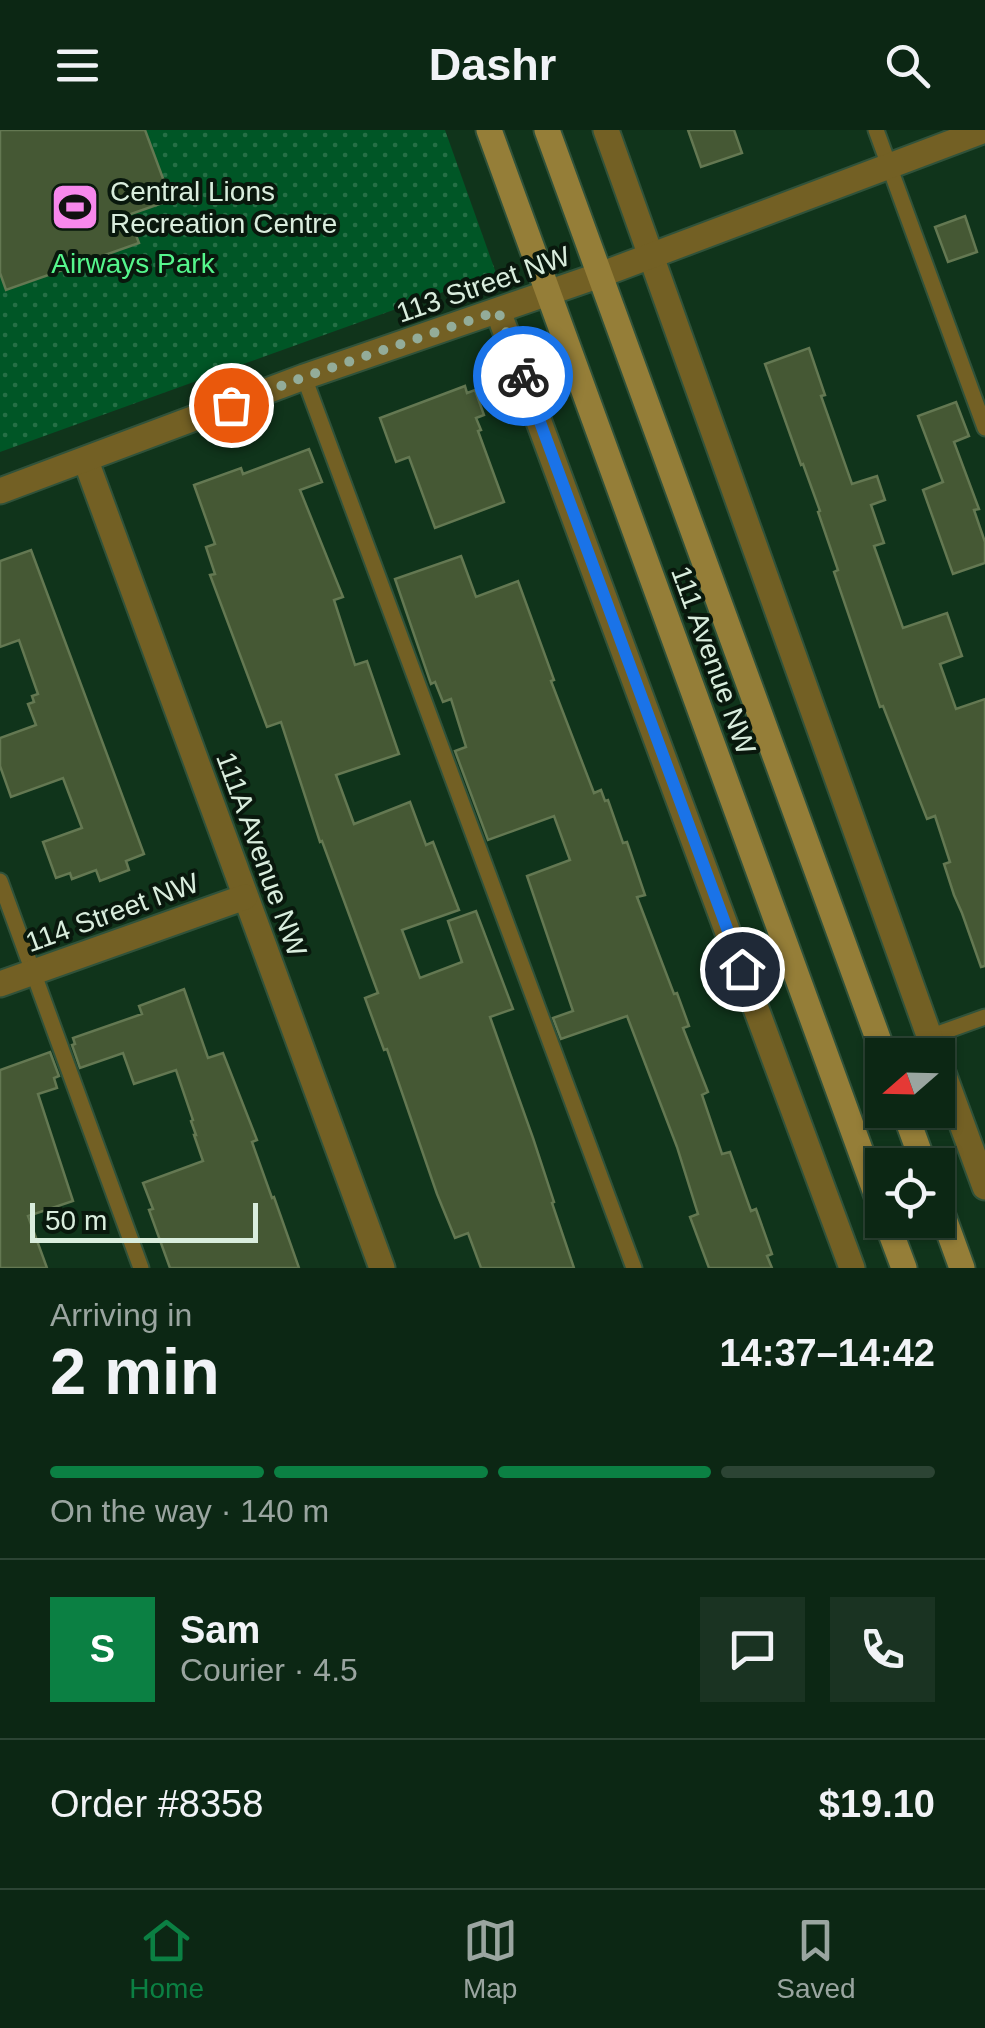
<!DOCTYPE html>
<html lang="en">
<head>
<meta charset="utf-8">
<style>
  :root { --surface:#0c2714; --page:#1a3322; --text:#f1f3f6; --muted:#9aa5a0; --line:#2c4434; --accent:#0b8043 }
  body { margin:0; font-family:Helvetica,sans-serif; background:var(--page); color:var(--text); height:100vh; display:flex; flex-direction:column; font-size:38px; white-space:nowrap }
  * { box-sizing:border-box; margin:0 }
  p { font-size:32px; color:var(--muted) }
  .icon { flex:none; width:55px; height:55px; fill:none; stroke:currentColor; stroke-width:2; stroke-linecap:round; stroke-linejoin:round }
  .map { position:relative; height:1138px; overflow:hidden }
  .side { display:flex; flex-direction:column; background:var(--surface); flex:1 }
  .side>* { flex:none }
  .needle { width:65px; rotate:250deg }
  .fabs { position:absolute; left:865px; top:908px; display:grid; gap:20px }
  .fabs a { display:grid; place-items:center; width:90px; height:90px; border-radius:0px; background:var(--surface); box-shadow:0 2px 8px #0004,0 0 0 2px var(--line); font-size:50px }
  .scale { position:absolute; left:30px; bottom:25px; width:228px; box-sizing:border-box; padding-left:10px; border:5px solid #d9eddd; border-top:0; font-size:28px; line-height:35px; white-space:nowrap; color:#d9eddd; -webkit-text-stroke:8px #09180d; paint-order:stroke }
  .pin { position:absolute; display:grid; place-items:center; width:85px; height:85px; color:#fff; margin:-42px; border:5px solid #fff; border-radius:50%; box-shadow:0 2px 10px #0007 }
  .courier { position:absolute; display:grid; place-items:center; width:100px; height:100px; margin:-50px; border:8px solid #1a73e8; border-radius:50%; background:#fff; color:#222; box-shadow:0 2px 12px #0007 }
  .summary em { font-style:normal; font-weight:700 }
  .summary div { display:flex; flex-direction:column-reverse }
  .summary { display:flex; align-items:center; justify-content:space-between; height:170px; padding:0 50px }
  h1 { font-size:65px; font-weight:700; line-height:75px }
  .bar { display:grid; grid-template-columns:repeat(4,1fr); gap:15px 10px; align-content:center; height:120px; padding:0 50px }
  .bar i { height:12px; border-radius:8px; background:var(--line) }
  .bar .current { background:var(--accent) }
  .bar p { grid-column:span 4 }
  .line { display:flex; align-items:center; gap:25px; padding:0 50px; border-top:2px solid var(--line) }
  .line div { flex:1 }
  .round { display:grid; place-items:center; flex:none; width:105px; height:105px; border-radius:0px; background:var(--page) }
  header { display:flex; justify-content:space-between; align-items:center; height:130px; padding:0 50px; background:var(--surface); font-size:45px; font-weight:700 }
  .menu { display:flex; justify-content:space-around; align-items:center; height:140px; border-top:2px solid var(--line); background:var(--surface); font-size:28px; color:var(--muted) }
  .menu a { display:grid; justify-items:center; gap:5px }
  .menu .current { color:var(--accent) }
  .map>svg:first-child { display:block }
  .park { fill:url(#park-dots) }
  .building { fill:#455834; stroke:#647852; stroke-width:2.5 }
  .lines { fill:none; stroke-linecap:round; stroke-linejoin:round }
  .service-casing { stroke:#30523a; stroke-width:19 }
  .minor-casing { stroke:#30523a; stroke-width:29 }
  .secondary-casing { stroke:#30523a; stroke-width:29 }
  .service { stroke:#736024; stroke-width:15 }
  .minor { stroke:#736024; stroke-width:25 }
  .secondary { stroke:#957e38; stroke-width:25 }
  .done { stroke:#93ac99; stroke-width:10; stroke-dasharray:0 18 }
  .route { stroke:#1a73e8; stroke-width:12 }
  .labels { text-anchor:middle; stroke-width:8; stroke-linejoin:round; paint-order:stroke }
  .poi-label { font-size:28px; fill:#d9eddd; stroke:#09180d; text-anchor:start }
  .park-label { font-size:28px; fill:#55f68c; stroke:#09180d }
  .street-label { font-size:28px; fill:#d9eddd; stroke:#09180d }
</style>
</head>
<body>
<header><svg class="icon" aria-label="menu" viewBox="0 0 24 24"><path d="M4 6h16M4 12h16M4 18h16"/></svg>Dashr<svg class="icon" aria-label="search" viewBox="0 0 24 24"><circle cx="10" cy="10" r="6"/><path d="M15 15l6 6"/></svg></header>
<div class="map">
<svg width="985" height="1138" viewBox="0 0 985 1138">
  <defs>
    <pattern id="park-dots" width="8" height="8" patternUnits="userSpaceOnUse" patternTransform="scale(2.5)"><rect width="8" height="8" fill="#005626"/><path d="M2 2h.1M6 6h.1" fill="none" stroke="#256f45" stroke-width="1.8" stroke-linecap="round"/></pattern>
  </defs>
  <rect width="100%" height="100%" fill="#10341b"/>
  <path class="park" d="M 0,0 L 445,0 L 496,143 L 0,322 Z"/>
  <g class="building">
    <path d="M 0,0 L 145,0 L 171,70 L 128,85 L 139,113 L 6,160 L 0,143 Z"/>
    <path d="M 688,0 L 734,0 L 742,23 L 701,37 Z"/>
    <path d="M 965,86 L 977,122 L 948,132 L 935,97 Z"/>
    <path d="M 809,218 L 825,265 L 821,266 L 852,354 L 877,346 L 885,370 L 871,375 L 884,413 L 874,416 L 903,498 L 947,483 L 962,526 L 940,534 L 956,579 L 985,569 L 985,836 L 981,837 L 962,783 L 954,765 L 944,734 L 950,732 L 935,686 L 927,689 L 883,576 L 880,577 L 834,442 L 838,440 L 818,382 L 820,381 L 803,334 L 801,335 L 765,234 Z"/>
    <path d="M 465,256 L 467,263 L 475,260 L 484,285 L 476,288 L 481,300 L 478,301 L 504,372 L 435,398 L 409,327 L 396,332 L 380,288 Z"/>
    <path d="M 956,272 L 969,306 L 954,312 L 979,379 L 974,380 L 985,412 L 985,433 L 953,444 L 923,360 L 943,352 L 918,286 Z"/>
    <path d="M 309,319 L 322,352 L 300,360 L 343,467 L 334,470 L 355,535 L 367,531 L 399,624 L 336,645 L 354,694 L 410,672 L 426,715 L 433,712 L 459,780 L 402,800 L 420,848 L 462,832 L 448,791 L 476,781 L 513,879 L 490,887 L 533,1008 L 554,1072 L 552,1073 L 574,1138 L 481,1138 L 468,1103 L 455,1108 L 437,1064 L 387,919 L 384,920 L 365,868 L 378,863 L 322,711 L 320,712 L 281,592 L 267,597 L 210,445 L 215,444 L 206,417 L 215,414 L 194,355 L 241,338 L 243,344 Z"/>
    <path d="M 31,420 L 144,724 L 126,731 L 129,740 L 100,751 L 96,740 L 72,749 L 70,743 L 56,748 L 43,712 L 82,698 L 63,648 L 11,667 L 0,636 L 0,608 L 36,595 L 28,574 L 34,572 L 32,566 L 38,564 L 19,510 L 0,517 L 0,431 Z"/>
    <path d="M 461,426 L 476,467 L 518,451 L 554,550 L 551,551 L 594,663 L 601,660 L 605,671 L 608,670 L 623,713 L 627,712 L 645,765 L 637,767 L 674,864 L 677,863 L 689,896 L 683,898 L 708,962 L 702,965 L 722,1024 L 730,1022 L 751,1081 L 756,1079 L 772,1124 L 767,1126 L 772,1138 L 709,1138 L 690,1087 L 698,1084 L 677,1017 L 627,886 L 561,909 L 553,888 L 573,881 L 527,746 L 570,730 L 554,686 L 488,710 L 455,621 L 466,617 L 451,569 L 443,572 L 435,552 L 431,554 L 395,449 Z"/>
    <path d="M 184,859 L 208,928 L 223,923 L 257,1010 L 252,1012 L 272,1068 L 274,1067 L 299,1138 L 170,1138 L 149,1080 L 153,1079 L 143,1053 L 203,1031 L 194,1005 L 196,1005 L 191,991 L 193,990 L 176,940 L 134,954 L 123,923 L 80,938 L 72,915 L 75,914 L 73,908 L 142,884 L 139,876 Z"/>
    <path d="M 50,922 L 59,946 L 54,948 L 57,958 L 38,964 L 73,1071 L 28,1086 L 47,1138 L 0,1138 L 0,940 Z"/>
  </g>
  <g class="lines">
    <g class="service-casing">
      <g id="service">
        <path d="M 876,0 L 985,298"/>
        <path d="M 304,247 L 634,1138"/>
        <path d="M 0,751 L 141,1138"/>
        <path d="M 929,907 L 985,887"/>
      </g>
    </g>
    <g class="minor-casing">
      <g id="minor">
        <path d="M 606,0 L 936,925"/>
        <path d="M 498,181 L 852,1138"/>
        <path d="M 86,331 L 382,1138"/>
        <path d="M 0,361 L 304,247 L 600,145 L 985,0"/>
        <path d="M 0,854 L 245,767"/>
        <path d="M 938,929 L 985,1057"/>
      </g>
    </g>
    <g class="secondary-casing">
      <g id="secondary">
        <path d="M 489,0 L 882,1080"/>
        <path d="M 547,0 L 884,925"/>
        <path d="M 904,980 L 924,1035"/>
        <path d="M 938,1072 L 962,1138"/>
        <path d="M 886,1090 L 904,1138"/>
      </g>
    </g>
    <use href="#service" class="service"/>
    <use href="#minor" class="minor"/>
    <use href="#secondary" class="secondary"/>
  </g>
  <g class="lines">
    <path class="done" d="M 231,275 L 304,247 L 498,181 L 523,246"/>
    <path class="route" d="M 523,246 L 742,839"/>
  </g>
  <defs>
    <g id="stadium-square" transform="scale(2.5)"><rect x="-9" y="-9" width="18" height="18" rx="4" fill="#f788ec" stroke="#09180d"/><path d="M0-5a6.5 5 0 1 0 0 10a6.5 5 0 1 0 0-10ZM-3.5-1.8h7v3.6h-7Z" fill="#111"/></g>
  </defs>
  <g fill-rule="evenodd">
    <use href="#stadium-square" x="75" y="77"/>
  </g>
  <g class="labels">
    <g class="poi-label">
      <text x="110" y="71">Central Lions<tspan x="110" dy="32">Recreation Centre</tspan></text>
    </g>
    <g class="park-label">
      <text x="133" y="143">Airways Park</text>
    </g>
    <g class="street-label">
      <text transform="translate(483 154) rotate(-19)" y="10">113 Street NW</text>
      <text transform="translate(714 530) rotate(70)" y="10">111 Avenue NW</text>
      <text transform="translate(262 724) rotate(70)" y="10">111A Avenue NW</text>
      <text transform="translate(112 782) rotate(-20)" y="10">114 Street NW</text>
    </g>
  </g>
</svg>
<div class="fabs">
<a><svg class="needle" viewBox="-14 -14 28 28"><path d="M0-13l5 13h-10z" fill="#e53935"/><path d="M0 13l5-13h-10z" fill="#9aa5a0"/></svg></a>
<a><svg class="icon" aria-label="locate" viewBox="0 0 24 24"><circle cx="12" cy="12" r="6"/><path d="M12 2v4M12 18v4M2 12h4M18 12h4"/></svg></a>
</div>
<div class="scale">50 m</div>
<div class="pin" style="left:231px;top:275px;background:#ea580c"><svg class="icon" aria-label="bag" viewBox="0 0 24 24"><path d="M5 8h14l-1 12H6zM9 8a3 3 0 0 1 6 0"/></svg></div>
<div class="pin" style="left:742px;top:839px;background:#1f2937"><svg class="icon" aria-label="home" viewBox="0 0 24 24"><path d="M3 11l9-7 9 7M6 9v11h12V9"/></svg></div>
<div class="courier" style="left:523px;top:246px"><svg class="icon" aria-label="bike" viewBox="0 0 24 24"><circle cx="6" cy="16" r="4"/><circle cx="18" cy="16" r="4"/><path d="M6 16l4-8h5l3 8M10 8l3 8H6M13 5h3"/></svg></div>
</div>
<section class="side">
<div class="summary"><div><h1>2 min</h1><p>Arriving in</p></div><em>14:37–14:42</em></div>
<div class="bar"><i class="current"></i><i class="current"></i><i class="current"></i><i></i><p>On the way · 140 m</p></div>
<div class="line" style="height:180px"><b class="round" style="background:var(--accent);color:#fff">S</b><div><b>Sam</b><p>Courier · 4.5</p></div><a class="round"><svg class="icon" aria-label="chat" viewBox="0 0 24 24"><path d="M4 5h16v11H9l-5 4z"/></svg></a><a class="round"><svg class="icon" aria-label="phone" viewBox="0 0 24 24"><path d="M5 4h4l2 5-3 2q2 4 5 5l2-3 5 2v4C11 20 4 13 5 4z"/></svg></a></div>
<div class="line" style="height:130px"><div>Order #8358</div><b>$19.10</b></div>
</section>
<nav class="menu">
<a class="current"><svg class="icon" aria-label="home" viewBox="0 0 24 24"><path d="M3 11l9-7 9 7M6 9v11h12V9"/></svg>Home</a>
<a><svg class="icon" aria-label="map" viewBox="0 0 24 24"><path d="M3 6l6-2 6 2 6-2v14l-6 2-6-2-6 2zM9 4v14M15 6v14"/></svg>Map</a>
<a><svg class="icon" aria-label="saved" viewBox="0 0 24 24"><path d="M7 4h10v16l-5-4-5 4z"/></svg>Saved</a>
</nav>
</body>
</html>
